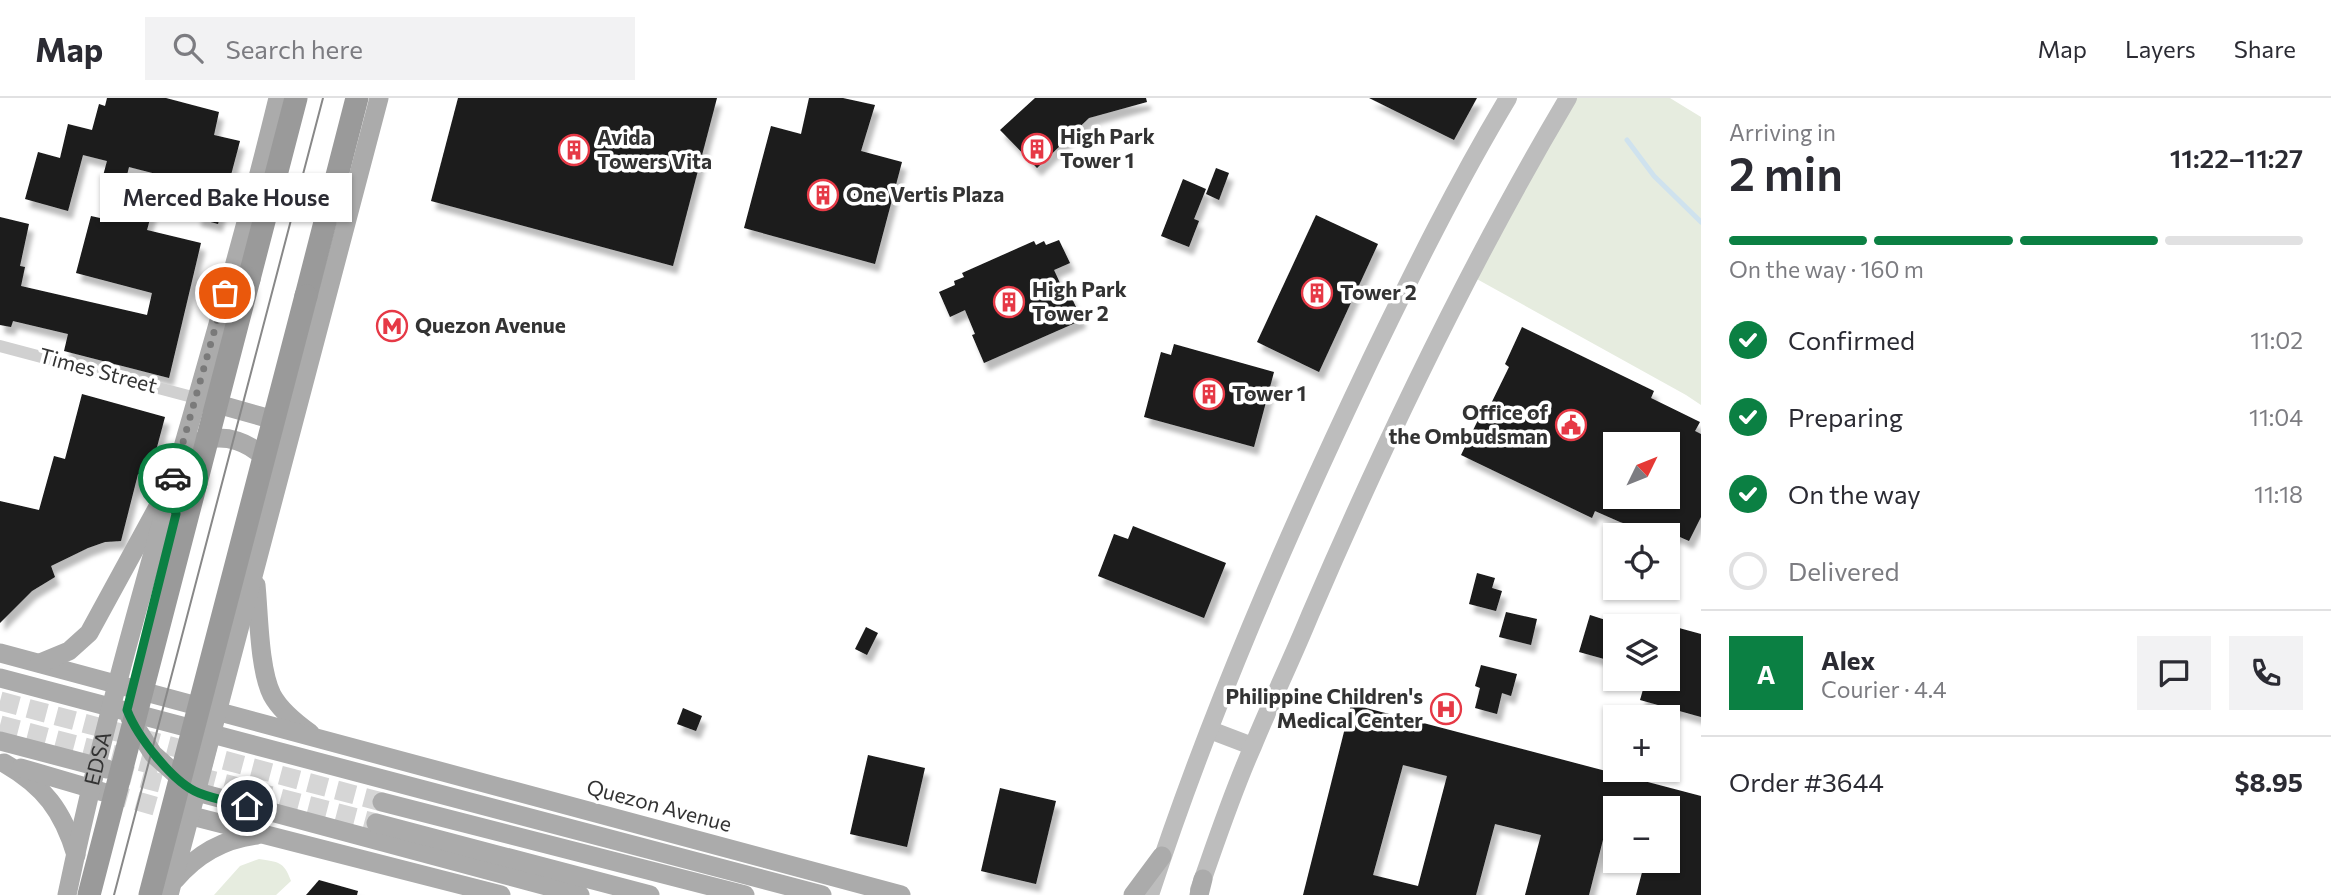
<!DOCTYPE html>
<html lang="en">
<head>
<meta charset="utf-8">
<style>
  :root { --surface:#fff; --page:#f2f2f3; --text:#2b2b33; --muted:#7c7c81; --line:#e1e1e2; --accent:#0b8043 }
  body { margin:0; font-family:Commissioner,sans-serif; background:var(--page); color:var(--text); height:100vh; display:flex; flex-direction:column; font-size:26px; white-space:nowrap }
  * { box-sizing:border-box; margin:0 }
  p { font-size:23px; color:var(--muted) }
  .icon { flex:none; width:38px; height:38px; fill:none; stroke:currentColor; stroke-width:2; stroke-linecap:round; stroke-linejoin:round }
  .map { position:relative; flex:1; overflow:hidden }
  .drawer { display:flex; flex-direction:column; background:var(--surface); width:630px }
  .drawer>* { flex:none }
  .needle { width:46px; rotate:47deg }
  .controls { position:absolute; left:1603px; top:334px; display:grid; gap:14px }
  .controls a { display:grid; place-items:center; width:77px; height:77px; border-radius:0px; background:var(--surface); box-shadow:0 2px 5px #0004; font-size:35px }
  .pin { position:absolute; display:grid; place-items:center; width:60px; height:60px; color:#fff; margin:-30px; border:4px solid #fff; border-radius:50%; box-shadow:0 2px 7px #0007 }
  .courier { position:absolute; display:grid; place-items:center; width:70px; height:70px; margin:-35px; border:5px solid #0b8043; border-radius:50%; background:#fff; color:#222; box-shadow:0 2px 9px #0007 }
  .bubble { position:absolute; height:49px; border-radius:0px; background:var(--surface); box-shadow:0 2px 5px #0004; font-size:23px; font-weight:600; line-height:49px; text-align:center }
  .headline em { font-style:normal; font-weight:600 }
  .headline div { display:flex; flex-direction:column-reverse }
  .headline { display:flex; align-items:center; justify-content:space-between; height:119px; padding:0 28px }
  h1 { font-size:46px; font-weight:600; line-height:52px }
  .bar { display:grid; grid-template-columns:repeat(4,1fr); gap:10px 7px; align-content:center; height:84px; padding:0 28px }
  .bar i { height:9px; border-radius:5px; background:var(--line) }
  .bar .current { background:var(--accent) }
  .bar p { grid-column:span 4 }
  .line { display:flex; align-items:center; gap:18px; padding:0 28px; border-top:2px solid var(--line) }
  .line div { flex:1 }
  .round { display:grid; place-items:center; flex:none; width:74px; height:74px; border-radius:0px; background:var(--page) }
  ol { padding:0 28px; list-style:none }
  li { display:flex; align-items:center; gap:21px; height:77px }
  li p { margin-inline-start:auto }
  li .icon { padding:7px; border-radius:50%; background:var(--accent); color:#fff; stroke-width:4 }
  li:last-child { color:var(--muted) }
  li i { width:38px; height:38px; border:4px solid var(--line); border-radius:50% }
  header { display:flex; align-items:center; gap:42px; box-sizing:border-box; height:98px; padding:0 35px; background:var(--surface); border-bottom:2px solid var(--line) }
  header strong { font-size:33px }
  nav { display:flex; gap:38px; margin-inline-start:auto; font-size:24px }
  .search { width:490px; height:63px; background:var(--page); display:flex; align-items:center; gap:18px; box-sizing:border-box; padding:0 24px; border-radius:0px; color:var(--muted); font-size:26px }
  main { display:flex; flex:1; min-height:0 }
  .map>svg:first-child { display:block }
  .green { fill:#e6ecdf }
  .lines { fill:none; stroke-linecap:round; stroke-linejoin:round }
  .stream { stroke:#cfe2ee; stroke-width:5 }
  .building { fill:#1a1a1a; fill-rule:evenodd; filter:url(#shadow) }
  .primary-tunnel { stroke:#d6d6d6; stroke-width:19; stroke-dasharray:19 10; stroke-linecap:butt }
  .street { stroke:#d0d0d0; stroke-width:12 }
  .secondary { stroke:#bdbdbd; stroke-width:18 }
  .primary { stroke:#ababab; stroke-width:19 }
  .highway { stroke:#9a9a9a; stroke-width:23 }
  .tram { stroke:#888; stroke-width:2 }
  .highway-bridge { stroke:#9a9a9a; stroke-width:23 }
  .done { stroke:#7a7a7a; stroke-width:7; stroke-dasharray:0 12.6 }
  .route { stroke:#0b8043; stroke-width:9 }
  .labels { text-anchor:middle; stroke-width:7; stroke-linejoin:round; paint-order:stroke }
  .poi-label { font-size:21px; font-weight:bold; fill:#333; stroke:#fff; text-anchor:start }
  .street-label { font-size:21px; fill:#333; stroke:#fff }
</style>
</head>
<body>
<header>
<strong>Map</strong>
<div class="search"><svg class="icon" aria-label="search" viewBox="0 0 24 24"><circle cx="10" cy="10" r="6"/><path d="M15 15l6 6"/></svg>Search here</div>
<nav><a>Map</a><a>Layers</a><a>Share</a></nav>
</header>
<main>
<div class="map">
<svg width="1701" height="797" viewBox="0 0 1701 797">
  <defs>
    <filter id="shadow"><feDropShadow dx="4.5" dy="8" stdDeviation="2" flood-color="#0004"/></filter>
  </defs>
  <rect width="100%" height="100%" fill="#fff"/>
  <g class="green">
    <path d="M 1575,0 L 1670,0 L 1701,19 L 1701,307 L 1686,297 L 1475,180 Z"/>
    <path d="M 259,761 C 278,764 284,763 291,783 L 276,797 L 214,797 L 240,768 Z"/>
  </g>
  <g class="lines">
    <path class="stream" d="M 1627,42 L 1654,78 L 1701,124"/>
  </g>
  <g class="building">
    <path d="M 107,0 L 166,0 L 219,14 L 214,37 L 240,43 L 218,126 L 196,120 L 203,88 L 129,69 L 121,101 L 153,110 L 147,132 L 201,145 L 169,280 L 64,253 L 68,236 L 13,223 L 11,229 L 0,227 L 0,119 L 29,126 L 20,168 L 25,169 L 21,188 L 147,217 L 152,195 L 76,175 L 91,118 L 100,120 L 107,90 L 100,89 L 107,63 L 83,57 L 68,113 L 25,101 L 38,54 L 60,60 L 68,26 L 92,32 L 99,6 L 105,8 Z"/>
    <path d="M 458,0 L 717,0 L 673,168 L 431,103 Z"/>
    <path d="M 809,0 L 843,0 L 875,7 L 861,53 L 902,64 L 875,166 L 744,130 L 771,28 L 801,36 Z"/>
    <path d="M 1035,0 L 1146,0 L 1147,4 L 1089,20 L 1037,70 L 1000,32 Z"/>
    <path d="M 1369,0 L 1477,0 L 1454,42 Z"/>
    <path d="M 1216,70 L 1229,75 L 1219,102 L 1206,96 Z"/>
    <path d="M 1183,81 L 1206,91 L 1194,121 L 1199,123 L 1189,149 L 1161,138 Z"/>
    <path d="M 1316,117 L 1378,146 L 1319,274 L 1257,244 Z"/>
    <path d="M 1059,142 L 1070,165 L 1054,172 L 1065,196 L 1069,194 L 1082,222 L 984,265 L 972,237 L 975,236 L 965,212 L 950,219 L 939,194 L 955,187 L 954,183 L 964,179 L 962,175 L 1034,143 L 1036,147 L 1044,143 L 1046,147 Z"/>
    <path d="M 1522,229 L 1654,293 L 1651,300 L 1700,324 L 1695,333 L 1701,336 L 1701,419 L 1689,443 L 1655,428 L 1653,435 L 1620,424 L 1595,413 L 1592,420 L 1461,357 L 1478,322 L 1482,324 L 1509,269 L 1505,266 ZM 1615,346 L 1668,346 L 1668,399 L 1615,399 Z"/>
    <path d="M 1174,246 L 1274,274 L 1254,349 L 1144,319 L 1161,254 L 1171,257 Z"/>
    <path d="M 82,296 L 165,319 L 149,379 L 138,376 L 121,443 L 105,444 L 88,450 L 51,468 L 55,479 L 32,493 L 0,525 L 0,403 L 39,412 L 54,358 L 65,361 Z"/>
    <path d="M 1133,428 L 1226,465 L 1204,520 L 1098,478 L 1114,436 L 1128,441 Z"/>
    <path d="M 1477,475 L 1495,480 L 1492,490 L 1502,493 L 1496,513 L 1469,506 Z"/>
    <path d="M 1506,514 L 1537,521 L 1531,547 L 1499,539 Z"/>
    <path d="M 1590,517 L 1615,525 L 1615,564 L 1579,554 Z"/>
    <path d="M 1668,527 L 1701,536 L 1701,619 L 1640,602 L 1646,581 L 1668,581 Z"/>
    <path d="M 866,529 L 878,535 L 867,557 L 855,551 Z"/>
    <path d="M 1481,567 L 1517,576 L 1511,598 L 1502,595 L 1497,616 L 1475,610 L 1480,590 L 1475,588 Z"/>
    <path d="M 1351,606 L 1701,698 L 1701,797 L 1636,797 L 1645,763 L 1668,763 L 1668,710 L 1615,710 L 1615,720 L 1609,718 L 1589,797 L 1525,797 L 1541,737 L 1495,726 L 1476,797 L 1303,797 ZM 1403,667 L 1447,678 L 1418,788 L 1373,777 Z"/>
    <path d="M 683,610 L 702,618 L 696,633 L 677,626 Z"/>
    <path d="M 868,657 L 925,670 L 907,749 L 850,736 Z"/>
    <path d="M 1000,690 L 1056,703 L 1036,786 L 981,773 Z"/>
    <path d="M 319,782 L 358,793 L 357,797 L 306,797 Z"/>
  </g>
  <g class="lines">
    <g class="primary-tunnel">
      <path d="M 0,603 L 382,704"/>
      <path d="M 0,627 L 376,725"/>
      <path d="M 114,673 L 175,689"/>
      <path d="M 109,695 L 169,712"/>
    </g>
    <path class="street" d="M 0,248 L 196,300"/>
    <g class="secondary">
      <path d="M 1210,632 L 1252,648"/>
      <path d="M 1199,792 C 1216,744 1232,695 1253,648 C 1271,604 1292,561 1310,517 C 1386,340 1470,165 1568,0"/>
      <path d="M 1150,797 C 1210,614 1287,437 1370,263 C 1413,174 1457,85 1508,0"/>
    </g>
    <g class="primary">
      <path d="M 203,302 L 267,320 L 276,321 L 289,317"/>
      <path d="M 196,345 C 224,333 253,344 271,368"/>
      <path d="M 256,487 C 259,517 259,571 272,597 C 280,612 296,625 310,635"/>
      <path d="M 0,555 L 901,797"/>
      <path d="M 40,565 L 69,553 L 89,535 L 160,405"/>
      <path d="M 0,580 L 822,797"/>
      <path d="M 130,620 L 153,656 L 190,689"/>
      <path d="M 0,643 L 107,671"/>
      <path d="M 4,665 C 44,688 63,713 76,757"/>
      <path d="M 21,670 L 103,694"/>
      <path d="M 186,691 L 580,797"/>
      <path d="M 382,704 L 745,797"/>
      <path d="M 180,715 L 501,797"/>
      <path d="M 376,725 L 650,797"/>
      <path d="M 175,782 C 196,757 223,741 257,737"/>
      <path id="s1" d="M 67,797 C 123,528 213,267 278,0"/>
      <path d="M 169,797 L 379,0"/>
      <path d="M 1133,797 L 1162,758"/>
      <path d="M 1199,797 L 1203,781"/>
    </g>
    <g class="highway">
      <path d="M 249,181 L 296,0"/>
      <path d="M 306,198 L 357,0"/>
    </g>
    <path class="tram" d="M 114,797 L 323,0"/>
    <g class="highway-bridge">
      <path d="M 89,797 L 249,181"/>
      <path d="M 150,797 L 306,198"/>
    </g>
  </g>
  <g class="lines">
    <path class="done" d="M 173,380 L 225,195"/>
    <path class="route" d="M 173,380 L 170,393 L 176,416 L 127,612 C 137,638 173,685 199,695 C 214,701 231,704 247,708"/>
  </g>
  <defs>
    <g id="building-ring" transform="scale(1.575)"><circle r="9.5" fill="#fff" stroke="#e63946" stroke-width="1.5"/><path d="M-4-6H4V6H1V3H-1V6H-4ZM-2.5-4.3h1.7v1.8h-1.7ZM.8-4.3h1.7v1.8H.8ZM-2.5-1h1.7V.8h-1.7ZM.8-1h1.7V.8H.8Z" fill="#e63946"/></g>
    <g id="metro-ring" transform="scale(1.575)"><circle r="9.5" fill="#fff" stroke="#e63946" stroke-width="1.5"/><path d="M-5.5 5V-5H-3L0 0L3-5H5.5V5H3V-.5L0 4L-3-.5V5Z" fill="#e63946"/></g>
    <g id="civic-ring" transform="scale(1.575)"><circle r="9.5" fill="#fff" stroke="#e63946" stroke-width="1.5"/><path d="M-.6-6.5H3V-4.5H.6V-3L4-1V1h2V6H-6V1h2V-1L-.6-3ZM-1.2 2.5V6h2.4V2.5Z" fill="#e63946"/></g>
    <g id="hospital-ring" transform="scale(1.575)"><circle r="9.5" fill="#fff" stroke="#e63946" stroke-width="1.5"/><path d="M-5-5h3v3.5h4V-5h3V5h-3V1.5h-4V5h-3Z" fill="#e63946"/></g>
  </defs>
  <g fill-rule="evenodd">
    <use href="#building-ring" x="1037" y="51"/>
    <use href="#building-ring" x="574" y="52"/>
    <use href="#building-ring" x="823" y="97"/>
    <use href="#building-ring" x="1317" y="195"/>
    <use href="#building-ring" x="1009" y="204"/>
    <use href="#metro-ring" x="392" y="228"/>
    <use href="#building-ring" x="1209" y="296"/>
    <use href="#civic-ring" x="1571" y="327"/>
    <use href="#hospital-ring" x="1446" y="611"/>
  </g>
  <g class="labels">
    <g class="poi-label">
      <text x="1060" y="46">High Park<tspan x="1060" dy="24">Tower 1</tspan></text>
      <text x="597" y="47">Avida<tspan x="597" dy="24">Towers Vita</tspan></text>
      <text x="846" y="104">One Vertis Plaza</text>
      <text x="1032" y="199">High Park<tspan x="1032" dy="24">Tower 2</tspan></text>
      <text x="1340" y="202">Tower 2</text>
      <text x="415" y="235">Quezon Avenue</text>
      <text x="1232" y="303">Tower 1</text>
      <text x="1548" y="322" text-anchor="end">Office of<tspan x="1548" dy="24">the Ombudsman</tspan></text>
      <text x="1423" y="606" text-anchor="end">Philippine Children's<tspan x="1423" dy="24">Medical Center</tspan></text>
    </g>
    <g class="street-label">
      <text transform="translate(98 273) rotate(15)" y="7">Times Street</text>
      <text dy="7" stroke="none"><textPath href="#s1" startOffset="140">EDSA</textPath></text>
      <text transform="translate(659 708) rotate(15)" y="7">Quezon Avenue</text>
    </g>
  </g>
</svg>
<div class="controls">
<a><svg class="needle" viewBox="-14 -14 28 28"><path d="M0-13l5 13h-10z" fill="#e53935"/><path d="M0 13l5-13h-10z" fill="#7c7c81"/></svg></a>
<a><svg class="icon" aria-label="locate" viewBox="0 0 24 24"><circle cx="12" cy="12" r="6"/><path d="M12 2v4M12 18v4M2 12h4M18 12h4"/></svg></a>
<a><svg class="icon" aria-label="layers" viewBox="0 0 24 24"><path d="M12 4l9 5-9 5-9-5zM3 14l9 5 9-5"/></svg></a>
<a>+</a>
<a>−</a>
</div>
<div class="pin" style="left:225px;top:195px;background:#ea580c"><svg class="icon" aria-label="bag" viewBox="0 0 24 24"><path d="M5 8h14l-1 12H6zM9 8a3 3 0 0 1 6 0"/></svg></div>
<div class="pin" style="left:247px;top:708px;background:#1f2937"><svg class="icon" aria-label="home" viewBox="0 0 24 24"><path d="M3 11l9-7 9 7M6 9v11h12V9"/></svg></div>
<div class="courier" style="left:173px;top:380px"><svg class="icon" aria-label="car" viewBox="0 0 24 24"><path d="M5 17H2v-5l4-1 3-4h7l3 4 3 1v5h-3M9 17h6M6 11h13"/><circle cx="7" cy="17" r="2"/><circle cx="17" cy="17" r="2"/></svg></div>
<div class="bubble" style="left:100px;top:75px;width:252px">Merced Bake House</div>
</div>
<section class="drawer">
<div class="headline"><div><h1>2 min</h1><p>Arriving in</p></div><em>11:22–11:27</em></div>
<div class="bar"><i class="current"></i><i class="current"></i><i class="current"></i><i></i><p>On the way · 160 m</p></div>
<ol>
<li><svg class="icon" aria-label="check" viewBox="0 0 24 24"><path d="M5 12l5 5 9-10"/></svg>Confirmed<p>11:02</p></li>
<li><svg class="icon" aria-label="check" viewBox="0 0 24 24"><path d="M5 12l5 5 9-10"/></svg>Preparing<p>11:04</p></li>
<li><svg class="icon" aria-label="check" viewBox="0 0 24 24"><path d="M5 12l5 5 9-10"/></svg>On the way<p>11:18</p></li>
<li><i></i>Delivered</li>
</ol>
<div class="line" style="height:126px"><b class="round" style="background:var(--accent);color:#fff">A</b><div><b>Alex</b><p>Courier · 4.4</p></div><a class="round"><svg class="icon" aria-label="chat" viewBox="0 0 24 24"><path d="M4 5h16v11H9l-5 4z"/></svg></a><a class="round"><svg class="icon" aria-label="phone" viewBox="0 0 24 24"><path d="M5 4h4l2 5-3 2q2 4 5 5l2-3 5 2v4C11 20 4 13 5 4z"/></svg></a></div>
<div class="line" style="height:91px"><div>Order #3644</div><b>$8.95</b></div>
</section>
</main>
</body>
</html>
